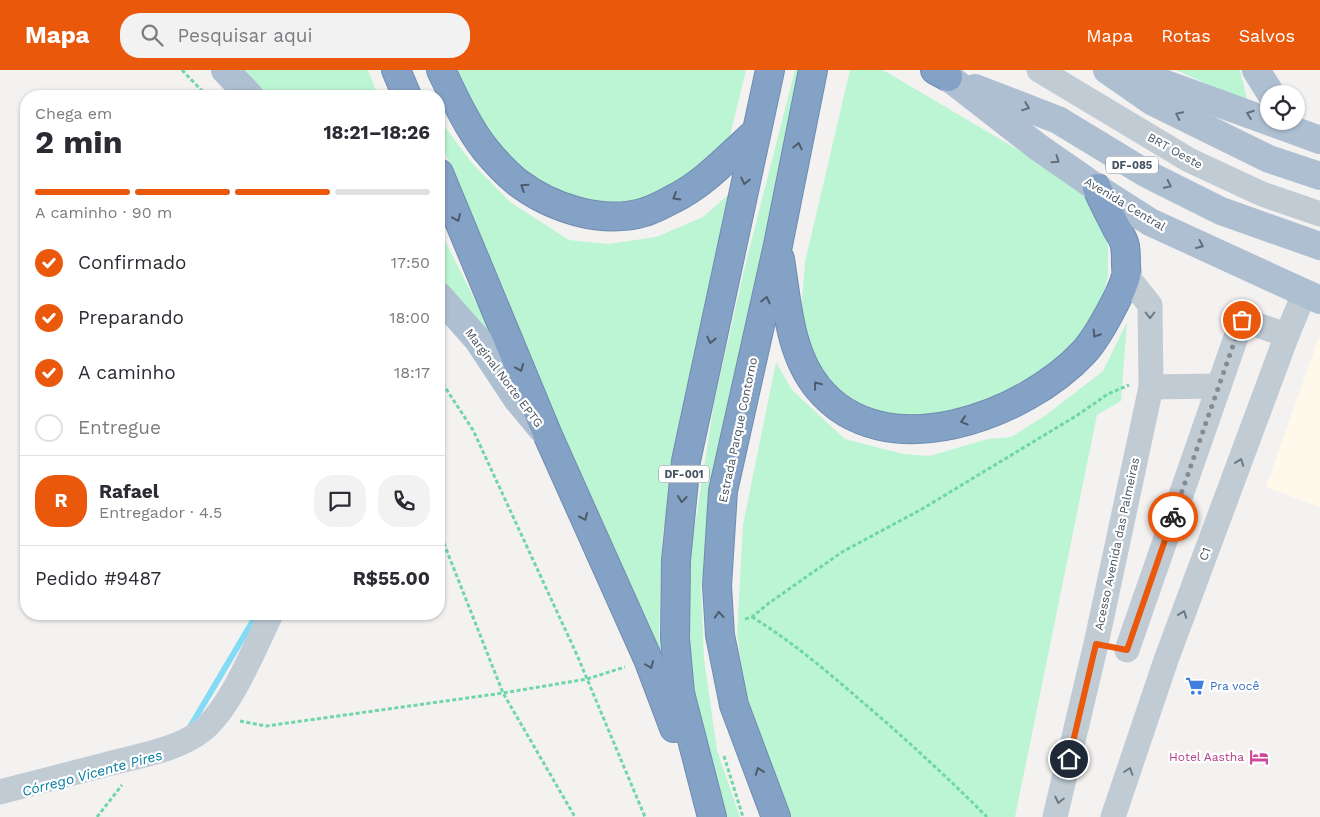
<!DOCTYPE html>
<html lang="pt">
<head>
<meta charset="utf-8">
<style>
  :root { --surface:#fff; --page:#f2f2f3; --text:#2b2b33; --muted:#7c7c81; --line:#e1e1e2; --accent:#ea580c }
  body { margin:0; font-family:"Work Sans",sans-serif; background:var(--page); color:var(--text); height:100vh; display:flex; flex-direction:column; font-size:19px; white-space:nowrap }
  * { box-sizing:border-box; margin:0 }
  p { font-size:16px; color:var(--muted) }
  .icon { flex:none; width:28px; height:28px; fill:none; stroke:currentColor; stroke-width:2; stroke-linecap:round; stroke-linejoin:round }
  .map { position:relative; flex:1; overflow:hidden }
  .side { position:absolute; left:20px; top:20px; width:425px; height:530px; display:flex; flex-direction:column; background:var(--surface); border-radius:20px; box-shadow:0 1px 4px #0004 }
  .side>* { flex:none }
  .buttons { position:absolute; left:1260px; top:15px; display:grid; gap:10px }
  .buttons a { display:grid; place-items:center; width:45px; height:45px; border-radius:50%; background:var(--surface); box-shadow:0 1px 4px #0004; font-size:25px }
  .pin { position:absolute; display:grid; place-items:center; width:42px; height:42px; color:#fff; margin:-21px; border:2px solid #fff; border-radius:50%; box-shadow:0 1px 5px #0007 }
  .courier { position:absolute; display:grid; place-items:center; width:50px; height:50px; margin:-25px; border:4px solid #ea580c; border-radius:50%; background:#fff; color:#222; box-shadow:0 1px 6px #0007 }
  .overview em { font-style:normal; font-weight:700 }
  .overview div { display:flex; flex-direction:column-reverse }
  .overview { display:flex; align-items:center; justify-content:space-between; height:85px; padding:0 15px }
  h1 { font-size:32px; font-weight:700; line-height:38px }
  .bar { display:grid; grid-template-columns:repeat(4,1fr); gap:8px 5px; align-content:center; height:60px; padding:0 15px }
  .bar i { height:6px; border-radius:4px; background:var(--line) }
  .bar .current { background:var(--accent) }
  .bar p { grid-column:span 4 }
  .line { display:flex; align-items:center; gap:12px; padding:0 15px; border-top:1px solid var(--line) }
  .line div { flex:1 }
  .round { display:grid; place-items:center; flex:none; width:52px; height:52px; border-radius:20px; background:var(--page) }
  ol { padding:0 15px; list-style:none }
  li { display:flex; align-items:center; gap:15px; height:55px }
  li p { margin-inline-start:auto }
  li .icon { padding:5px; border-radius:50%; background:var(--accent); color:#fff; stroke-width:4 }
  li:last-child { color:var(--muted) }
  li i { width:28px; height:28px; border:2px solid var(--line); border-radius:50% }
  header { display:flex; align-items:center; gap:30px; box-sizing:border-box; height:70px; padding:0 25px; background:var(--accent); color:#fff }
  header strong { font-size:24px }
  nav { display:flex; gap:28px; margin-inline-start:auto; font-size:18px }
  .search { width:350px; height:45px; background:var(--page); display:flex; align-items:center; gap:12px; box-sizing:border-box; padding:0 18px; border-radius:20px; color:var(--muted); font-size:19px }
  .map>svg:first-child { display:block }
  .commercial { fill:#fef9ea }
  .green { fill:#bcf5d3 }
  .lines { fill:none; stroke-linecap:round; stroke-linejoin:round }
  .stream { stroke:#84dbf6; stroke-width:6 }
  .highway-casing { stroke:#6f8cb1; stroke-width:30 }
  .path { stroke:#6fd7a7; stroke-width:3; stroke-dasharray:4 2.5; stroke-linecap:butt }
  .minor { stroke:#c0cbd4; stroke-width:25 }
  .major { stroke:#aebfd2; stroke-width:28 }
  .highway { stroke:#84a2c5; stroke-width:28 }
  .oneway { stroke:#606f7d }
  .oneway2 { stroke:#4c5c6b }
  .oneway3 { stroke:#6b7884 }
  .done { stroke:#838b93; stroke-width:5; stroke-dasharray:0 9 }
  .route { stroke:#ea580c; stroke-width:6 }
  .labels { text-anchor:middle; stroke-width:4.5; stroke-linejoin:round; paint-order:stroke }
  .shield { fill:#fff; stroke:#7e8790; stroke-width:1 }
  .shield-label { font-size:11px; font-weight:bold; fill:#465461 }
  .street-label { font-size:12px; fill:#465461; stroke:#fff }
  .shop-label { font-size:12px; fill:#366cbe; stroke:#fff; text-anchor:start }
  .hotel-label { font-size:12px; fill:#b23c85; stroke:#fff; text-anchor:end }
  .water-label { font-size:14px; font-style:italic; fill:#037ba1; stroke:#fff }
</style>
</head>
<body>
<header>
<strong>Mapa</strong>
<div class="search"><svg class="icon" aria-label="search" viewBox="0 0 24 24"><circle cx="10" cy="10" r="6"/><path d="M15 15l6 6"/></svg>Pesquisar aqui</div>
<nav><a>Mapa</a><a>Rotas</a><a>Salvos</a></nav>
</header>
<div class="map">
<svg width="1320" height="747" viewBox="0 0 1320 747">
  <rect width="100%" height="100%" fill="#f4f1f1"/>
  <path class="commercial" d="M 1320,264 L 1320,437 L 1266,417 Z"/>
  <g class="green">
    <path d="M 243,0 L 368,0 L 378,26 L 268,26 Z"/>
    <path d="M 456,0 L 746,0 L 729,70 L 702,100 L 630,137 L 584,135 L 547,120 L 514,94 L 480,53 Z"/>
    <path d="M 795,0 L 807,0 L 729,336 L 701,517 L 704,589 L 717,680 L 740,747 L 726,747 L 703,689 L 690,592 L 685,519 L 714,333 L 745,196 Z"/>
    <path d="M 850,0 L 883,0 L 1076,114 L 1102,147 L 1108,177 L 1108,207 L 1100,235 L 1078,278 L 999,332 L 924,352 L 867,339 L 845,325 L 829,309 L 809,278 L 803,257 L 802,231 L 805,192 Z"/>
    <path d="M 1176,0 L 1240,0 L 1248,33 Z"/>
    <path d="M 439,49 L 472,93 L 510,132 L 569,170 L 608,174 L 656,167 L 703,147 L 735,119 L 671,415 L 662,468 L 659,567 L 692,692 L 439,68 Z"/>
    <path d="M 439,159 L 513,305 L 439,215 Z"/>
    <path d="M 1127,252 L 1121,331 L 1097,345 L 1015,747 L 784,747 L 748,649 L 737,564 L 743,455 L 776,292 L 792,320 L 845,369 L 903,384 L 929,386 L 988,369 L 1011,367 L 1046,345 L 1103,301 Z"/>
  </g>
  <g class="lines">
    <path class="stream" d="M 190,657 L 257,544"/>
    <g class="highway-casing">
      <g id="highway">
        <path d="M 396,0 L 407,26"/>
        <path d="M 441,0 C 453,25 468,58 485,79 C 494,90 506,103 517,112 C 551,138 602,155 645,142 C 654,139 664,134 673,129 C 704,114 729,86 755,63"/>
        <path d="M 935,0 L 948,7"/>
        <path d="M 439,103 L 549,368 L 648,589 L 674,658"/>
        <path d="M 780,189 C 787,232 789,283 818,318 C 884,399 1025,346 1084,282 C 1097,268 1121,225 1126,206 C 1127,203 1126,198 1126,195 C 1126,189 1126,182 1125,176 C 1124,170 1120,164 1117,159 C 1110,145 1103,132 1097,118"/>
        <path d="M 712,747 L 680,623 L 675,568 L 676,490 L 686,391 L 770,0"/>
        <path d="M 776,747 L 734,635 L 720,565 L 717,516 L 723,421 L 778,175 L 813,0"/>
      </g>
    </g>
    <g class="path">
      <path d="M 182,0 L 207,26"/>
      <path d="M 439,308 L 473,360 L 577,585 L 645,747"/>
      <path d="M 439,461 L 503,623 L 575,747"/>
      <path d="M 752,547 C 793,572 830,604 866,635 C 908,671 948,708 987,747"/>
      <path d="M 745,549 L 752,547 L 769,533 L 842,482 L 922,439 L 1076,346 L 1108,324 L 1129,315"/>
      <path d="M 240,651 L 266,656 L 503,623 L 587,609 L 625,597"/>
      <path d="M 724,686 L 743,747"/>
      <path d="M 97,747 L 122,715"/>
    </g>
    <g class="minor">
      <path d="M 1039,0 L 1189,90 L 1262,124 L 1320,144"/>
      <path d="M 1151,317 L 1219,316"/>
      <path d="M 1127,580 L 1242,250 L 1287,265"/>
      <path d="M 0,722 C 36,713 72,703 108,694 C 138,686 179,680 204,659 C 232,635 255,577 271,544"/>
      <path d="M 1055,747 L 1096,574 L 1151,317 L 1150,235 L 1126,205"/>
      <path d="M 1113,747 L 1166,590 L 1287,265 L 1304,224"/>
    </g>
    <g class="major">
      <path d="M 225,0 L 250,26"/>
      <path d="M 1107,0 L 1153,32 L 1269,89 L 1320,106"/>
      <path d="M 1127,0 L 1320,70"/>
      <path d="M 1256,0 L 1271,24"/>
      <path d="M 948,7 L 1038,77 L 1097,118 L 1150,152 L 1320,230"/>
      <path d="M 975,18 L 1058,50 L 1147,104 L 1221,141 L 1320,176"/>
      <path d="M 439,226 L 478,270 L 517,329 L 542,359"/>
    </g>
    <use href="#highway" class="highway"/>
  </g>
  <defs><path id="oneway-chevron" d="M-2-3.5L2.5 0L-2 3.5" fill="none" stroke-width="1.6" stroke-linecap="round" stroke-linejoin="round" transform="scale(1.25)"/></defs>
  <g class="oneway">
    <use href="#oneway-chevron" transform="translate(1026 37) rotate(21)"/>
    <use href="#oneway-chevron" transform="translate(1250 44) rotate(-160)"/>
    <use href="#oneway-chevron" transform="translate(1179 45) rotate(-154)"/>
    <use href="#oneway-chevron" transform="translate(1056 90) rotate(35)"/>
    <use href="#oneway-chevron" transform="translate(1168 115) rotate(26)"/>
    <use href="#oneway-chevron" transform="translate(1200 175) rotate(25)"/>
  </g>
  <g class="oneway2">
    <use href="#oneway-chevron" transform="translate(798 76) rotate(-78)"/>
    <use href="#oneway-chevron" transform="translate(745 111) rotate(102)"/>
    <use href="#oneway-chevron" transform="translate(524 117) rotate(-147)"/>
    <use href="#oneway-chevron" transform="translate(676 127) rotate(149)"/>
    <use href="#oneway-chevron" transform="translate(457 148) rotate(67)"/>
    <use href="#oneway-chevron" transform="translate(766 230) rotate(-77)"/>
    <use href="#oneway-chevron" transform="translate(1096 264) rotate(123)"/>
    <use href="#oneway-chevron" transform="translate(711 270) rotate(102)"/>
    <use href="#oneway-chevron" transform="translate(520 298) rotate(67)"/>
    <use href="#oneway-chevron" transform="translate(817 315) rotate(-128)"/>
    <use href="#oneway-chevron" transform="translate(964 351) rotate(163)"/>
    <use href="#oneway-chevron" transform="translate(682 429) rotate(96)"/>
    <use href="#oneway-chevron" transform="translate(584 447) rotate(66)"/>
    <use href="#oneway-chevron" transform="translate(719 545) rotate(-94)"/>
    <use href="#oneway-chevron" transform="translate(650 595) rotate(69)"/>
    <use href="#oneway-chevron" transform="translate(759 701) rotate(-110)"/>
  </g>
  <g class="oneway3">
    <use href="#oneway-chevron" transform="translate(1150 245) rotate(90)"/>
    <use href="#oneway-chevron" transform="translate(1240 392) rotate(-70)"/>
    <use href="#oneway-chevron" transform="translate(1183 544) rotate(-70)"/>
    <use href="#oneway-chevron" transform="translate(1129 701) rotate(-72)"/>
    <use href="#oneway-chevron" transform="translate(1059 730) rotate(103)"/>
  </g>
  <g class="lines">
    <path class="done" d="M 1173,447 L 1242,250"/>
    <path class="route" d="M 1069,689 L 1096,574 L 1127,580 L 1173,447"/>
  </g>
  <defs>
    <g id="supermarket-bare" transform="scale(1.5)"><path d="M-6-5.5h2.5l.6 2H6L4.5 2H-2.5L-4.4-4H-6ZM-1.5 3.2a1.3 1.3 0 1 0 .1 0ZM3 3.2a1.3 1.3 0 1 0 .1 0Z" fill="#3f7fe0" stroke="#fff" stroke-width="2.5" paint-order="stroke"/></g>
    <g id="hotel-bare" transform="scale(1.5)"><path d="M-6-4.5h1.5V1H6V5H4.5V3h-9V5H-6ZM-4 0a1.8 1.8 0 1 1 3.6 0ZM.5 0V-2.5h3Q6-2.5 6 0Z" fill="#d1479c" stroke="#fff" stroke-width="2.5" paint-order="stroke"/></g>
  </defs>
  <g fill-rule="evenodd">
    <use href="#supermarket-bare" x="1195" y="616"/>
    <use href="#hotel-bare" x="1259" y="687"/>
  </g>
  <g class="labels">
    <g class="shield">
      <rect x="1106" y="86.5" width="52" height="17" rx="4"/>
      <rect x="659" y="395.5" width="50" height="17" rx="4"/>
    </g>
    <g class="shield-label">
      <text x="1132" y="99">DF-085</text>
      <text x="684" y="408">DF-001</text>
    </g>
    <g class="street-label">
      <text transform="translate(1175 81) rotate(29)" y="4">BRT Oeste</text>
      <text transform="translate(1125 134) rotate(31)" y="4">Avenida Central</text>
      <text transform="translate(504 308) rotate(53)" y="4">Marginal Norte EPTG</text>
      <text transform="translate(738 360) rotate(-78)" y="4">Estrada Parque Contorno</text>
      <text transform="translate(1117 474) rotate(-78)" y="4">Acesso Avenida das Palmeiras</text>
      <text transform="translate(1205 484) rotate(-70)" y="4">C1</text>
    </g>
    <g class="shop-label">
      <text x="1210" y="620">Pra você</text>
    </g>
    <g class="hotel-label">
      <text x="1244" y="691">Hotel Aastha</text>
    </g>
    <g class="water-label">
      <text transform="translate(92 703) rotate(-15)" y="5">Córrego Vicente Pires</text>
    </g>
  </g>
</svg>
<div class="buttons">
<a><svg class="icon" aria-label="locate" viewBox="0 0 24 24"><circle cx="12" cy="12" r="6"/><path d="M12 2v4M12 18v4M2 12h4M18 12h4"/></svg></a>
</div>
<div class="pin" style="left:1242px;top:250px;background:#ea580c"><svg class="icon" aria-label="bag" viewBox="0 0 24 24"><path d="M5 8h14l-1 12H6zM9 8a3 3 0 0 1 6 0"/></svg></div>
<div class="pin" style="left:1069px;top:689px;background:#1f2937"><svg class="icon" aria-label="home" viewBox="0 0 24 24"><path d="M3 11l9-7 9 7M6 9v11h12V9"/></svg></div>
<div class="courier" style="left:1173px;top:447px"><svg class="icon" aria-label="bike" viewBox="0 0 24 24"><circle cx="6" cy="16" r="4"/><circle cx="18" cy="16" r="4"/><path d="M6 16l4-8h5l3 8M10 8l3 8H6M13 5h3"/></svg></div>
<section class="side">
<div class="overview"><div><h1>2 min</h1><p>Chega em</p></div><em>18:21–18:26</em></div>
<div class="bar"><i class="current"></i><i class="current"></i><i class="current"></i><i></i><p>A caminho · 90 m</p></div>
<ol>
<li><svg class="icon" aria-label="check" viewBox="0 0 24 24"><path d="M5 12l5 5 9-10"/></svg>Confirmado<p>17:50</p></li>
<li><svg class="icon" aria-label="check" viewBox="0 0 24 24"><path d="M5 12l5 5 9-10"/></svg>Preparando<p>18:00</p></li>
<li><svg class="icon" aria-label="check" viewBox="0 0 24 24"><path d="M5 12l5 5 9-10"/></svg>A caminho<p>18:17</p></li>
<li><i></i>Entregue</li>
</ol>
<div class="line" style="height:90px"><b class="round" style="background:var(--accent);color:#fff">R</b><div><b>Rafael</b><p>Entregador · 4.5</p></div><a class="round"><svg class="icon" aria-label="chat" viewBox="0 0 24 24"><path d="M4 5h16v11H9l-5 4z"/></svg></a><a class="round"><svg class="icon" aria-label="phone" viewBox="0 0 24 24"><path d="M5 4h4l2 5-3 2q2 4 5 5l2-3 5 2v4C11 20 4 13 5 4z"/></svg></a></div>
<div class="line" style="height:65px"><div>Pedido #9487</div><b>R$55.00</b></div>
</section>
</div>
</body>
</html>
